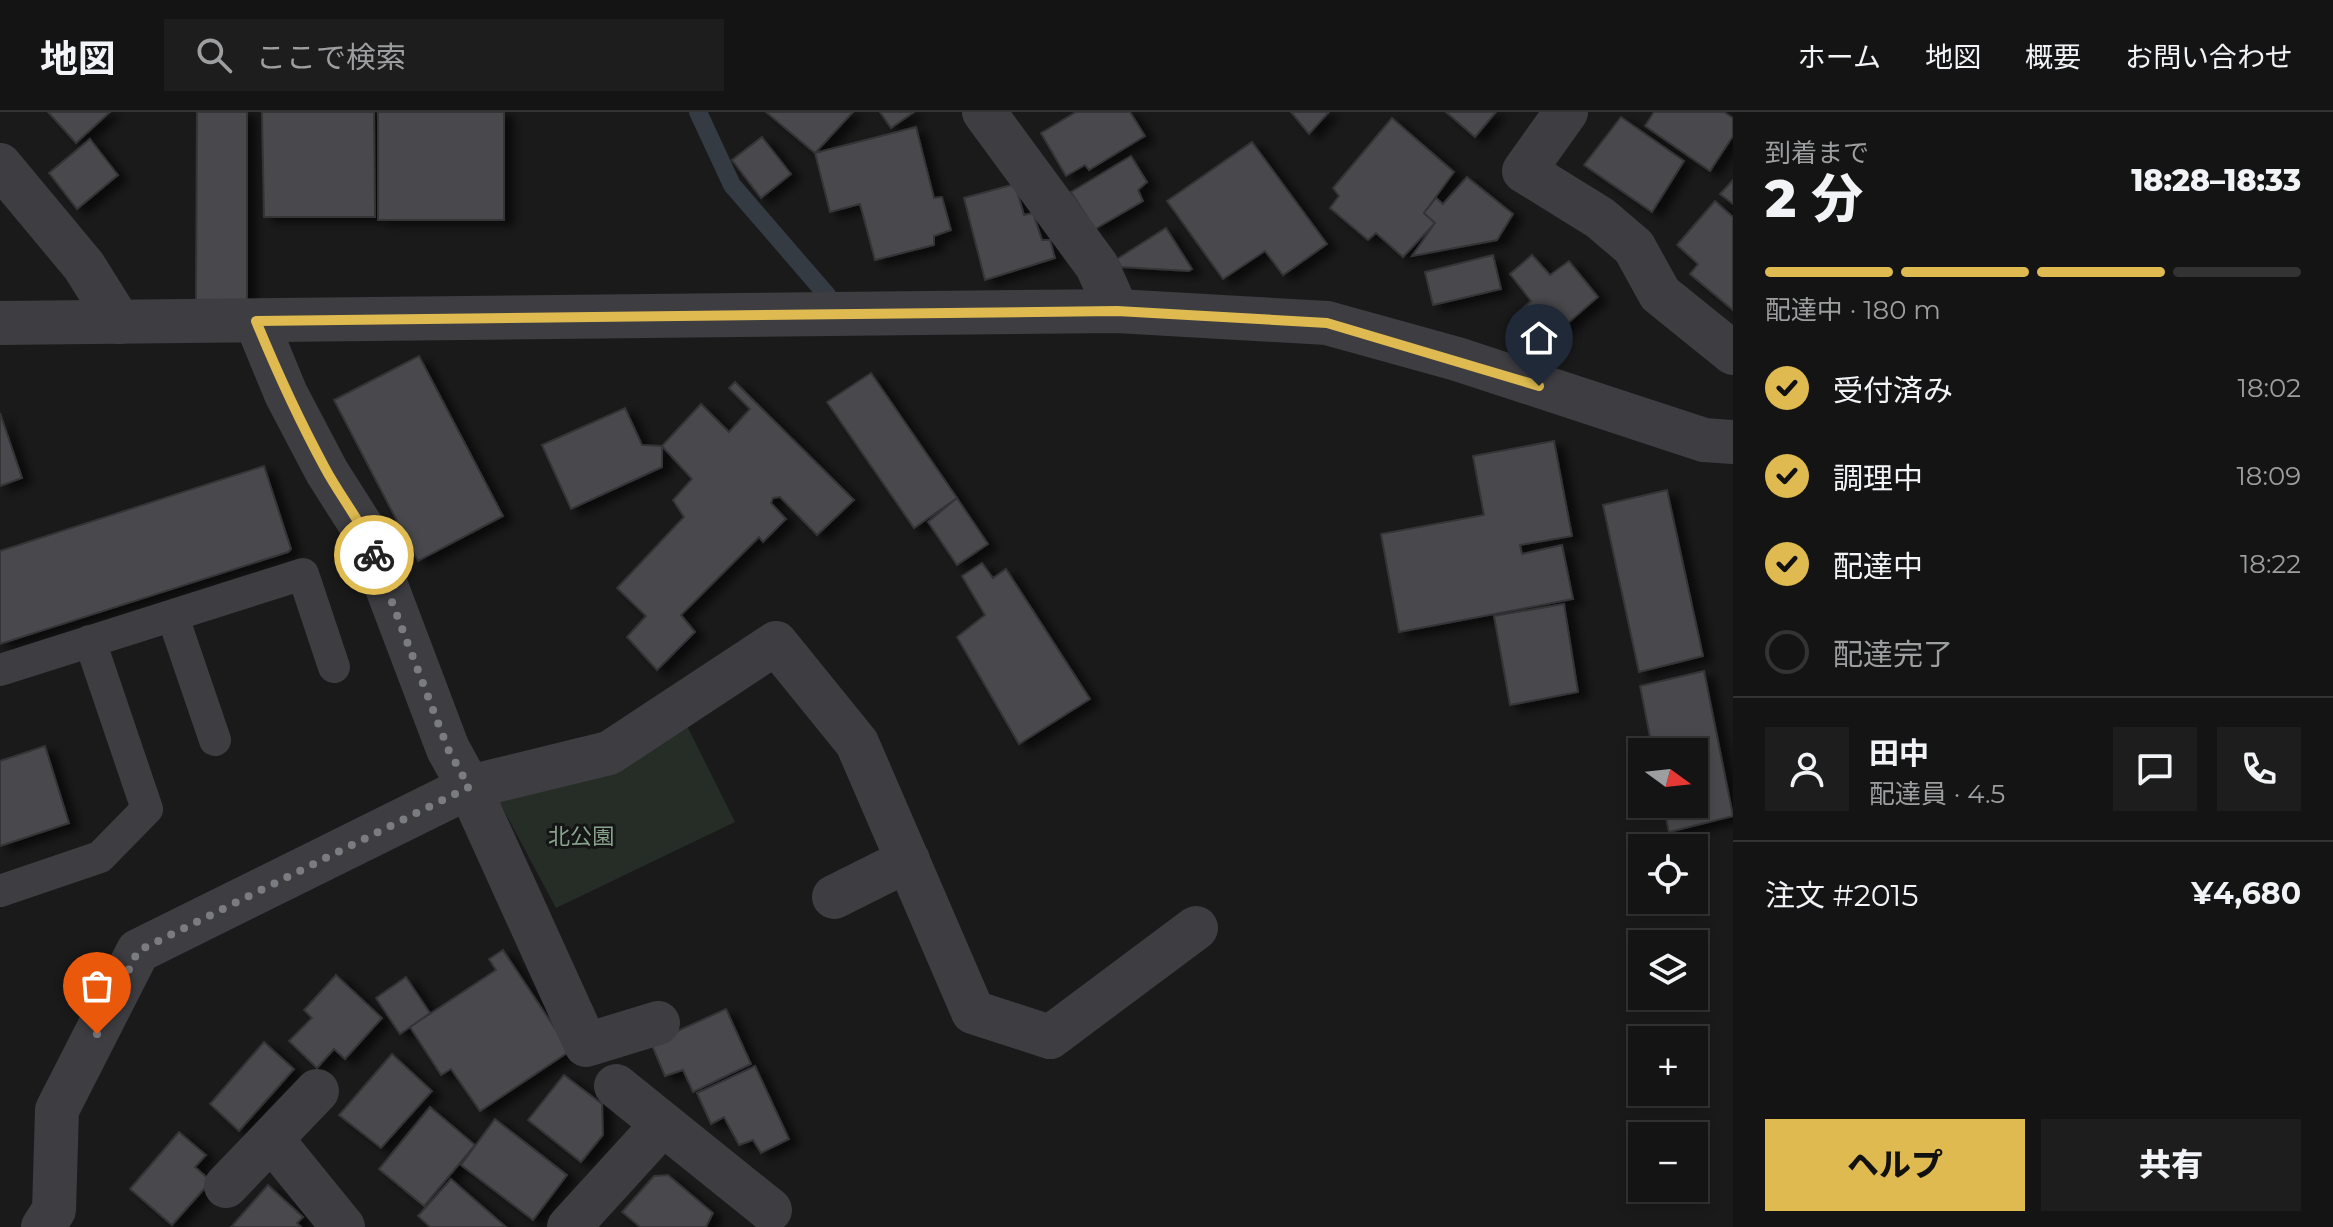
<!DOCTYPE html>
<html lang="ja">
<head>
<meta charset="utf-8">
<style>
  :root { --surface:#141414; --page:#1d1d1d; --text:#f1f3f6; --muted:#9d9ea0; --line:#333334; --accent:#deba50 }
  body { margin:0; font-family:Montserrat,"Noto Sans JP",sans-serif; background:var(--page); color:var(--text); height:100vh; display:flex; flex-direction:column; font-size:30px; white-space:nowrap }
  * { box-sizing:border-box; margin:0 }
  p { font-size:26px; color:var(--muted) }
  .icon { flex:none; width:44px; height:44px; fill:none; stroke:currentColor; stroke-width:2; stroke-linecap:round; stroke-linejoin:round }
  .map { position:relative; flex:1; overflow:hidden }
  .side { display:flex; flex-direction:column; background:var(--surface); width:600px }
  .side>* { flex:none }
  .needle { width:52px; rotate:105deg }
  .fabs { position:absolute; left:1628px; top:626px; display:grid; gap:16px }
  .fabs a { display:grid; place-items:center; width:80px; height:80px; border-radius:0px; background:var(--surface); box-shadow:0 4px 12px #0003,0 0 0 2px var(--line); font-size:40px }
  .pin { position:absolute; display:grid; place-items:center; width:68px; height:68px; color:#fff; margin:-82px -34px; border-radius:50% 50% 50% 0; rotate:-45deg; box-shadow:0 0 8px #0007 }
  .pin .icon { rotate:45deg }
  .courier { position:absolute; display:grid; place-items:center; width:80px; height:80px; margin:-40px; border:6px solid #deba50; border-radius:50%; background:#fff; color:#222; box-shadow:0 2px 10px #0007 }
  .head em { font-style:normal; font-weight:800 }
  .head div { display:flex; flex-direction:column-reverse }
  .head { display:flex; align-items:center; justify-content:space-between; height:136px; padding:0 32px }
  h1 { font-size:52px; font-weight:800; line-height:60px }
  .bar { display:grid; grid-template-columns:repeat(4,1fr); gap:12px 8px; align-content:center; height:96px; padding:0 32px }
  .bar i { height:10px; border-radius:6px; background:var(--line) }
  .bar .selected { background:var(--accent) }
  .bar p { grid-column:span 4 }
  .line { display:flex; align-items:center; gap:20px; padding:0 32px; border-top:2px solid var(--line) }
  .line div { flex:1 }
  .round { display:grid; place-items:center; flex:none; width:84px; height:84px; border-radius:0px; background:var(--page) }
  ol { padding:0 32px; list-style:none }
  li { display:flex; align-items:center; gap:24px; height:88px }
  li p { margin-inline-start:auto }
  li .icon { padding:8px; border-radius:50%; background:var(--accent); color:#111; stroke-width:4 }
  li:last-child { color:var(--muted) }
  li i { width:44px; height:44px; border:4px solid var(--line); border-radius:50% }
  .action { display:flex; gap:16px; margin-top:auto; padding:16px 32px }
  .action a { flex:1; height:92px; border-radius:0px; background:var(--accent); color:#111; font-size:32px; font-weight:800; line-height:92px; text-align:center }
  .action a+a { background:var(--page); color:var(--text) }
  header { display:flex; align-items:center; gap:48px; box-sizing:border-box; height:112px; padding:0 40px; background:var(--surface); border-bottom:2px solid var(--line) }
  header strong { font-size:38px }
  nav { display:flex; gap:44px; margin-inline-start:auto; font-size:28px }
  .search { width:560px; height:72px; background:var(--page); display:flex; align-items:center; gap:20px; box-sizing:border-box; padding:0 28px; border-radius:0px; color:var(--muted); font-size:30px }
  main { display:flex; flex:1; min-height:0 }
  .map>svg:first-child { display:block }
  .green { fill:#262d27 }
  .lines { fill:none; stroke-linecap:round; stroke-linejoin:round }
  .stream { stroke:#353b43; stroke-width:18 }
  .building { fill:#494a4d; stroke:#343437; stroke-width:2; filter:url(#shadow) }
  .lane { stroke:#3d3d42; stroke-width:32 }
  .street { stroke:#3d3d42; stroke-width:44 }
  .done { stroke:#7a7c82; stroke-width:8; stroke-dasharray:0 14.4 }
  .route { stroke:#deba50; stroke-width:10 }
  .labels { text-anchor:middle; stroke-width:6; stroke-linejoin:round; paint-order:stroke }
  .park-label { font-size:22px; fill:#87a28b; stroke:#151516 }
</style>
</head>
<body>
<header>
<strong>地図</strong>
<div class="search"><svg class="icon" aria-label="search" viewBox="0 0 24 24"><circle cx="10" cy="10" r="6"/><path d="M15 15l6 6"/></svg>ここで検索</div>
<nav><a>ホーム</a><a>地図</a><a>概要</a><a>お問い合わせ</a></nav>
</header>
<main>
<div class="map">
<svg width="1733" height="1115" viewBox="0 0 1733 1115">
  <defs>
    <filter id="shadow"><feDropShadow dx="9" dy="5" stdDeviation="4" flood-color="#0009"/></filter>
  </defs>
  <rect width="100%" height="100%" fill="#1a1a1b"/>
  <path class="green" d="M 687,614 L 735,710 L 556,796 L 499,689 Z"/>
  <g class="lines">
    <path class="stream" d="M 698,0 L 732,73 L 827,183"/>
  </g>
  <g class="building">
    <path d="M 48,0 L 110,0 L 76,31 Z"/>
    <path d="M 197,0 L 247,0 L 247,188 L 196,188 Z"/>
    <path d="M 262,0 L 374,0 L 375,105 L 264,105 Z"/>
    <rect x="378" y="0" width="126" height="108"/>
    <path d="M 766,0 L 853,0 L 815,41 Z"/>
    <path d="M 880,0 L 914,0 L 891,16 Z"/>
    <path d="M 1076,0 L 1130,0 L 1145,24 L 1089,58 L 1085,53 L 1066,64 L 1041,21 Z"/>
    <path d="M 1291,0 L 1329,0 L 1309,22 Z"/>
    <path d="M 1446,0 L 1496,0 L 1475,25 Z"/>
    <path d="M 1654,0 L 1724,0 L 1733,6 L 1733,24 L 1710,59 L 1645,14 Z"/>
    <path d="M 1621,5 L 1684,49 L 1652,100 L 1584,53 Z"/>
    <path d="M 1392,6 L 1454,60 L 1424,101 L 1435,111 L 1403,145 L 1376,121 L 1368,128 L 1330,96 L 1339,84 L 1333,76 Z"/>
    <path d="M 916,15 L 934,86 L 942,85 L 951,118 L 934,124 L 934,133 L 875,148 L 860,92 L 830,100 L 815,41 Z"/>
    <path d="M 762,25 L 791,62 L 761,86 L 732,48 Z"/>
    <path d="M 90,27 L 118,63 L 77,97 L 49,61 Z"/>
    <path d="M 1252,30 L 1327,132 L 1283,163 L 1265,139 L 1223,167 L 1167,89 Z"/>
    <path d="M 1131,44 L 1147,70 L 1138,78 L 1143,89 L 1095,117 L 1071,80 Z"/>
    <path d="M 1467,65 L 1513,102 L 1497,128 L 1412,144 L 1435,111 L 1424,101 L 1436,86 L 1443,92 Z"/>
    <path d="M 1733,68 L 1733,92 L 1720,82 Z"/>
    <path d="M 1015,72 L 1024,103 L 1033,101 L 1042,128 L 1050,128 L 1055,146 L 985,168 L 964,86 Z"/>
    <path d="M 1715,89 L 1733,105 L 1733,198 L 1690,162 L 1698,152 L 1677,133 Z"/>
    <path d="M 1166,116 L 1192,157 L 1189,159 L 1121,155 L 1117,147 Z"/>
    <path d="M 1493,143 L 1501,177 L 1433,193 L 1425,160 Z"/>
    <path d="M 1532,143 L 1550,163 L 1569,149 L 1598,185 L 1539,236 L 1513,205 L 1531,189 L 1510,162 Z"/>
    <path d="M 419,244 L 503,404 L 418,449 L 334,288 Z"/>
    <path d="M 871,261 L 957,386 L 914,416 L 827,290 Z"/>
    <path d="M 735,270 L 854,388 L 817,423 L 780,385 L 773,386 L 771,391 L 786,407 L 763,430 L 759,425 L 681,503 L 695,520 L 657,558 L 627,525 L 646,504 L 617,476 L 684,405 L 673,388 L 692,367 L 662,334 L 701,292 L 729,320 L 750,297 L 729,276 Z"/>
    <path d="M 625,296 L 642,333 L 662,334 L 662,355 L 571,397 L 542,333 Z"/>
    <path d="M 0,301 L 22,366 L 0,374 Z"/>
    <path d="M 1554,329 L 1572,424 L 1520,433 L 1522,442 L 1562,433 L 1573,487 L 1399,520 L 1381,422 L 1484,403 L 1473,344 Z"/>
    <path d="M 264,354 L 291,437 L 288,440 L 0,532 L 0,439 Z"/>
    <path d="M 1667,378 L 1703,544 L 1639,560 L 1603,393 Z"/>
    <path d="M 957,386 L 988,432 L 957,453 L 928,410 Z"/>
    <path d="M 982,451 L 993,466 L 1006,457 L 1090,587 L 1019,632 L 957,525 L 985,503 L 962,464 Z"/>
    <path d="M 1564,492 L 1578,580 L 1510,593 L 1494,504 Z"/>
    <path d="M 1704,559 L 1733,704 L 1669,720 L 1663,692 L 1694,692 L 1694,640 L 1653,640 L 1640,574 Z"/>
    <path d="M 45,634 L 69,711 L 0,734 L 0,649 Z"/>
    <path d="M 503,838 L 570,939 L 480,999 L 451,957 L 441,963 L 410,915 L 496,858 L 489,847 Z"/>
    <path d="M 336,863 L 382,906 L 345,947 L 334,937 L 317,956 L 289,929 L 312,906 L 304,898 Z"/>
    <path d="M 406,865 L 430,901 L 400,922 L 376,886 Z"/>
    <path d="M 726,897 L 751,952 L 693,980 L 683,958 L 665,964 L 651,931 Z"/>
    <path d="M 264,930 L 294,957 L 239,1019 L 210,992 Z"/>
    <path d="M 392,942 L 432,979 L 381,1036 L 339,1003 Z"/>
    <path d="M 755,954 L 789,1027 L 761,1041 L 753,1028 L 739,1033 L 724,1005 L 711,1012 L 697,981 Z"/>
    <path d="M 564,963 L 602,992 L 603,1023 L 581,1050 L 528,1008 Z"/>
    <path d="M 430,995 L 475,1033 L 424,1094 L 379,1057 Z"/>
    <path d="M 495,1007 L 567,1063 L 533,1108 L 461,1053 Z"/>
    <path d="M 179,1020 L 206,1043 L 195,1055 L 211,1069 L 172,1113 L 130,1077 Z"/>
    <path d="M 668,1063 L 713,1101 L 706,1115 L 640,1115 L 622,1100 L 654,1064 Z"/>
    <path d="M 451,1067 L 506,1115 L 430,1115 L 418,1104 Z"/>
    <path d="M 268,1073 L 303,1105 L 297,1111 L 301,1115 L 231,1115 Z"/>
  </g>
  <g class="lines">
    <g class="lane">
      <path d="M 173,505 L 215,628"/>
      <path d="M 0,558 L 303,462 L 334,555"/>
      <path d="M 0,779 L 100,745 L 147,697 L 90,529"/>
    </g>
    <g class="street">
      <path d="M 984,0 L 1097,154 L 1117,199"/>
      <path d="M 1566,0 L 1524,59 L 1600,106 L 1634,135 L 1660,182 L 1733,241"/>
      <path d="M 0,53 L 84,154 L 119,210"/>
      <path d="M 256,209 L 286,282 L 327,360 L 367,423 L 448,637 L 469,675 L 586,933 L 658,911"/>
      <path d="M 0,211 L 1117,199 L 1327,211 L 1457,247 L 1704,328 L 1733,330"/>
      <path d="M 834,785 L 908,748"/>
      <path d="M 616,974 L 770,1098"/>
      <path d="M 273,1029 L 343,1115"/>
      <path d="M 226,1074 L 317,979"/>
      <path d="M 43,1115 L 54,1098 L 57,998 L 138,839 L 469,675 L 609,641 L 776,531 L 857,631 L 973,900 L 1050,925 L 1196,816"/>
      <path d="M 569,1115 L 662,1013"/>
    </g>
  </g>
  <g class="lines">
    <path class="done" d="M 97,922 L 138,839 L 469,675 L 448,637 L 374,443"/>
    <path class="route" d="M 374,443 C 363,411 341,386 325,356 C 299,308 277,260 256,209 L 1117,199 L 1327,211 L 1539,274"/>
  </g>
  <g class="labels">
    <g class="park-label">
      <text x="581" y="732">北公園</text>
    </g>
  </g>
</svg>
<div class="fabs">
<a><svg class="needle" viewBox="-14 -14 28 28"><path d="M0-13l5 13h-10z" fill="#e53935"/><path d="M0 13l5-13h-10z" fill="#9d9ea0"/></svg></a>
<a><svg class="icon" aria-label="locate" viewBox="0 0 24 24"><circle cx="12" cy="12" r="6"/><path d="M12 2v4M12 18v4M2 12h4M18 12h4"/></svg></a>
<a><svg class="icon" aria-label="layers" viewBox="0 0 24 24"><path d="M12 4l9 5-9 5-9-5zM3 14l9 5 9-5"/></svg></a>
<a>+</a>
<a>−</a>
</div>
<div class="pin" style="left:97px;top:922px;background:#ea580c"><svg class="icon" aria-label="bag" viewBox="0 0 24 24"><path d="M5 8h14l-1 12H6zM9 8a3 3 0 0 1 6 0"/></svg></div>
<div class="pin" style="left:1539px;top:274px;background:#1f2937"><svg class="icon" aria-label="home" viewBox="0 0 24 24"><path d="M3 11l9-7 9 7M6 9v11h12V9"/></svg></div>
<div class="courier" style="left:374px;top:443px"><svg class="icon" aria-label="bike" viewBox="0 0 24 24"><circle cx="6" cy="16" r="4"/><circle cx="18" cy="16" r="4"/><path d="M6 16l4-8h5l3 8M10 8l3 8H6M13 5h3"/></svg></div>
</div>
<section class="side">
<div class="head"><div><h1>2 分</h1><p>到着まで</p></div><em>18:28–18:33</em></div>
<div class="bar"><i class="selected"></i><i class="selected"></i><i class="selected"></i><i></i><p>配達中 · 180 m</p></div>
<ol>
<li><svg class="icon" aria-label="check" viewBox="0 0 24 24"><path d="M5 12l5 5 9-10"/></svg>受付済み<p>18:02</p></li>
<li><svg class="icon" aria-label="check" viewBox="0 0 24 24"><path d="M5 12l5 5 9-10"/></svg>調理中<p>18:09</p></li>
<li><svg class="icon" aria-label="check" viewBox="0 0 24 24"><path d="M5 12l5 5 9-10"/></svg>配達中<p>18:22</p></li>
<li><i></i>配達完了</li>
</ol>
<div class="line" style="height:144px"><a class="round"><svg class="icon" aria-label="person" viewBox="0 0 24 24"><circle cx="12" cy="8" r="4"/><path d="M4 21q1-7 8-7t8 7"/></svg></a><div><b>田中</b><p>配達員 · 4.5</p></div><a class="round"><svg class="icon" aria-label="chat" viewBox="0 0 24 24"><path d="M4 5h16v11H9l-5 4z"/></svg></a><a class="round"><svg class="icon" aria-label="phone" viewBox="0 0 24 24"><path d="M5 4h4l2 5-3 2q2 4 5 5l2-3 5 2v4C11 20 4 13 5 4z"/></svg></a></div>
<div class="line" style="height:104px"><div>注文 #2015</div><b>¥4,680</b></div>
<div class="action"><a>ヘルプ</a><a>共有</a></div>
</section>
</main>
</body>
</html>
